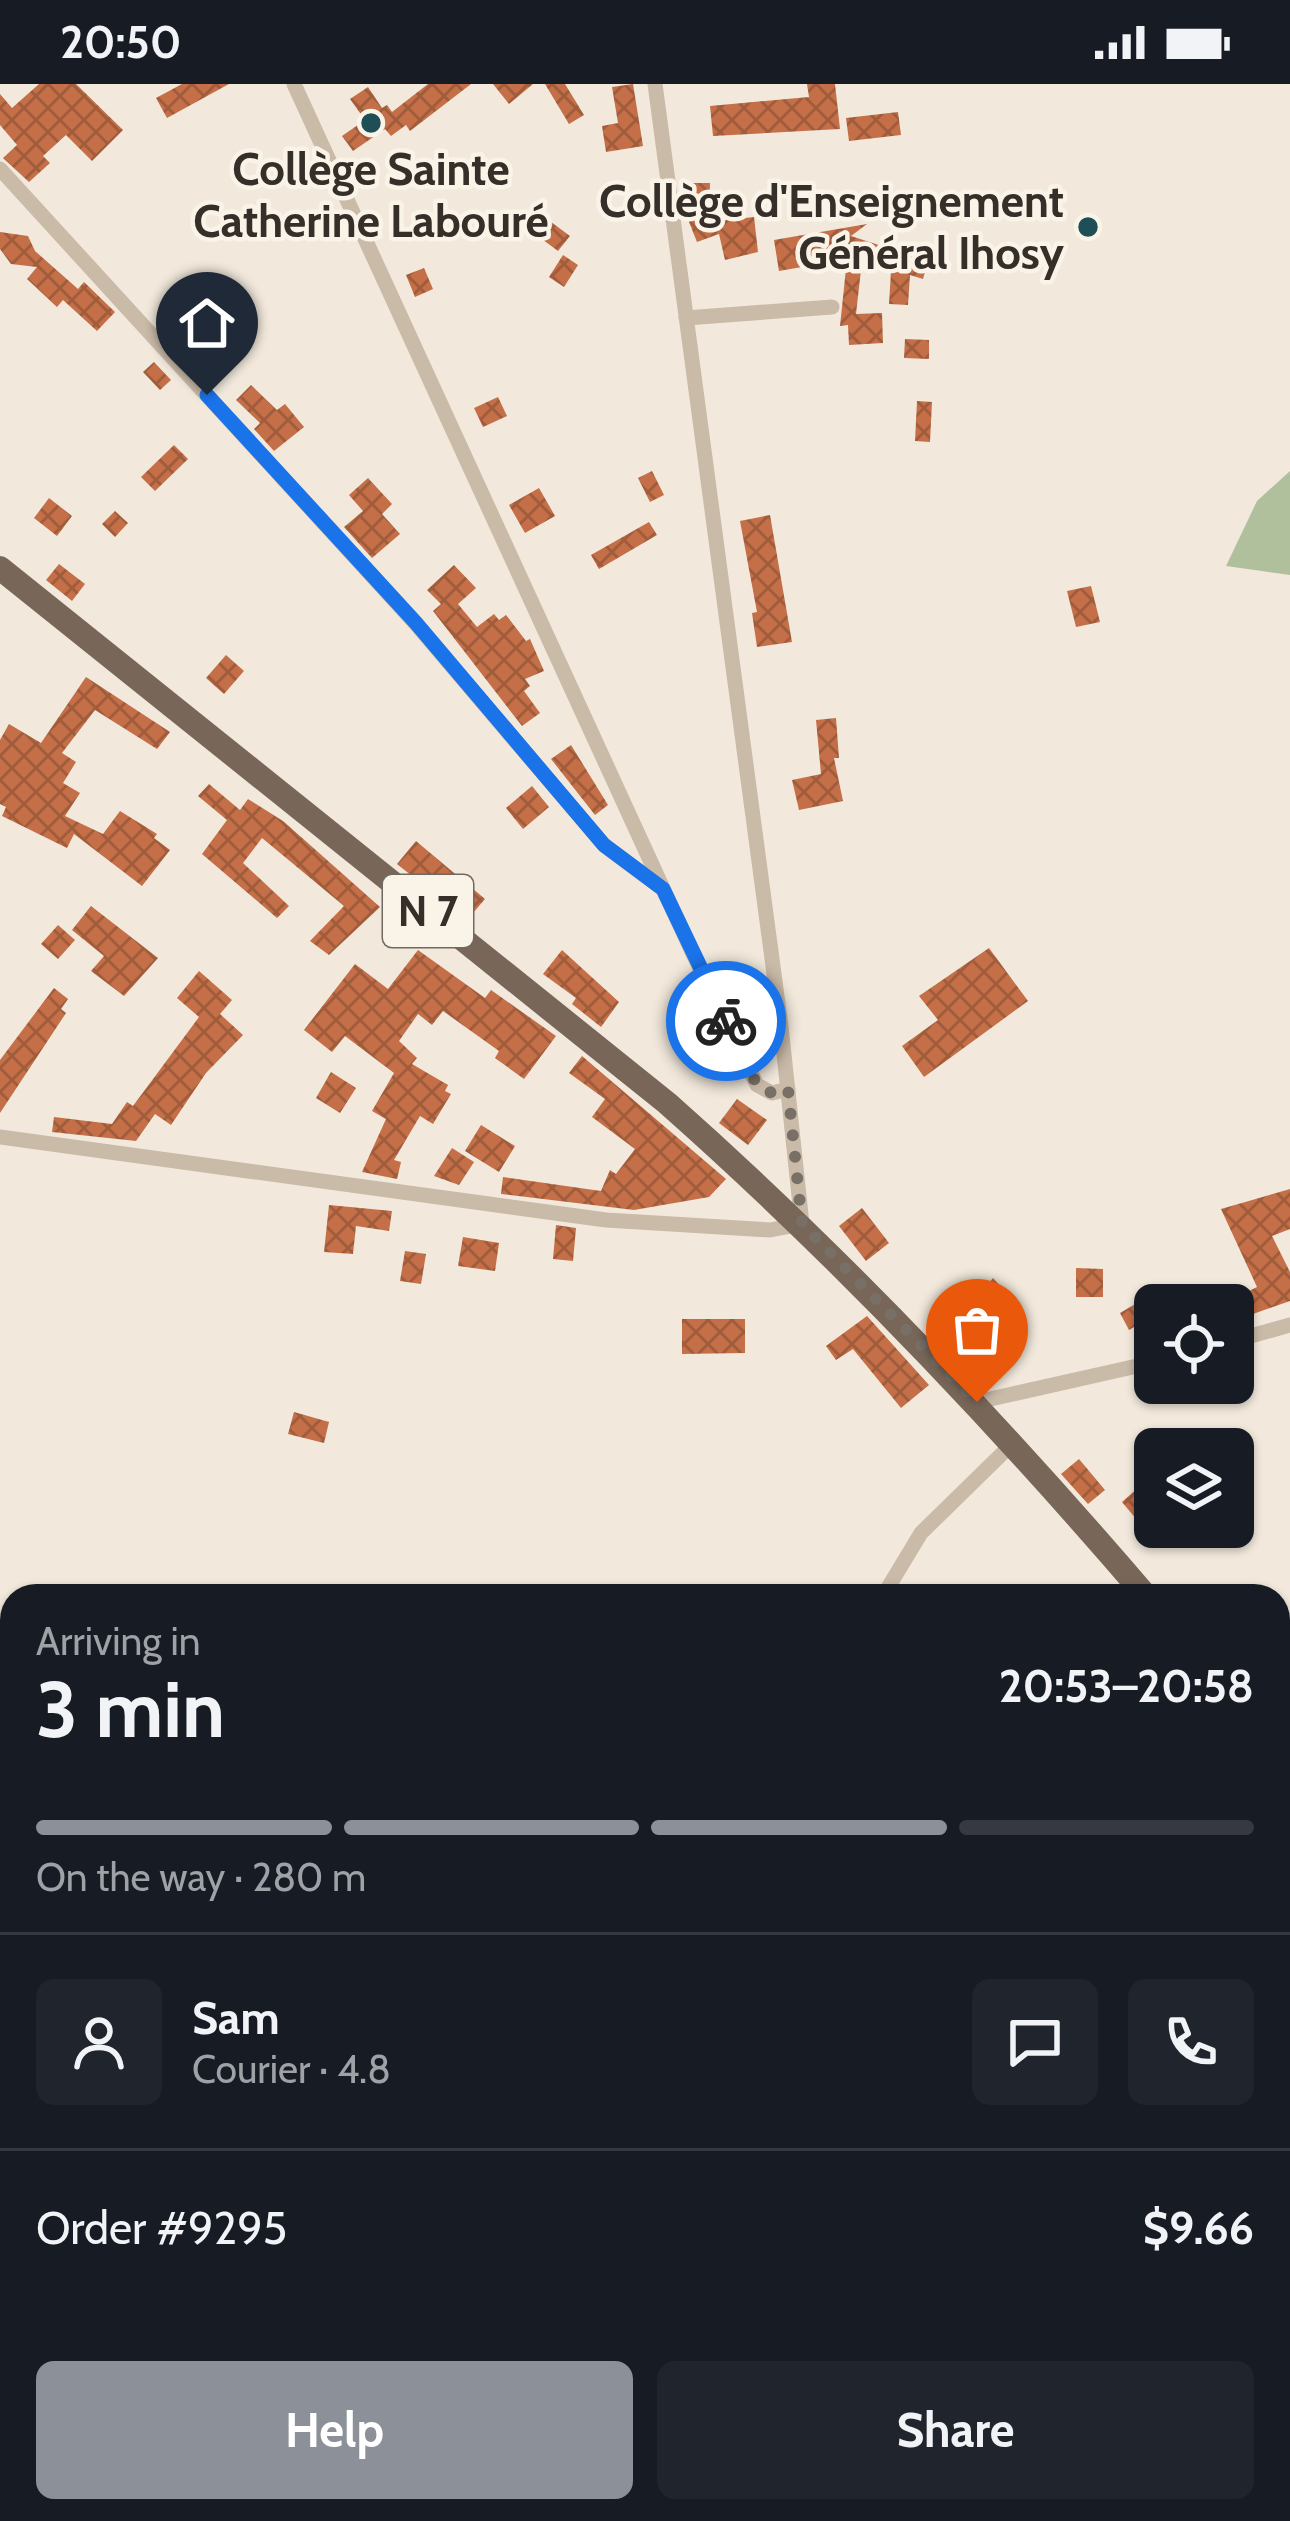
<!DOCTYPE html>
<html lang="en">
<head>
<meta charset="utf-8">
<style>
  :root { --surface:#171b24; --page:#20242c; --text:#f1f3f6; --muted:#9ea1a6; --line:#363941; --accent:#8c9099 }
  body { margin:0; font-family:Cabin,sans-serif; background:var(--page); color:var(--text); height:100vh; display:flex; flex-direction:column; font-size:45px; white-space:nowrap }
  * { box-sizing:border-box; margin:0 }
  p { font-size:39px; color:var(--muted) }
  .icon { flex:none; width:66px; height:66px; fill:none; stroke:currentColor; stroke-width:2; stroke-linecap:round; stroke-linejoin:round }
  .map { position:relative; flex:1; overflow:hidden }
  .details { position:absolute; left:0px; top:1500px; width:1290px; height:939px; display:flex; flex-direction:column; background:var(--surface); border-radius:36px 36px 0 0; box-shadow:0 3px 9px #0004 }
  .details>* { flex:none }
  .fabs { position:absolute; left:1134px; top:1200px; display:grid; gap:24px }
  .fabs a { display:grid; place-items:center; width:120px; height:120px; border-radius:18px; background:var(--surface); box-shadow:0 3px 9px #0004; font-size:60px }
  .pin { position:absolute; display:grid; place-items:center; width:102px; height:102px; color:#fff; margin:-123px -51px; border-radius:50% 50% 50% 0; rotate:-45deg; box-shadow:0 0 12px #0007 }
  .pin .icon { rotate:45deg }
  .courier { position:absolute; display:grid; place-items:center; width:120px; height:120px; margin:-60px; border:9px solid #1a73e8; border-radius:50%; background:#fff; color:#222; box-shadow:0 3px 15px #0007 }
  .head em { font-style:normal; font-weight:700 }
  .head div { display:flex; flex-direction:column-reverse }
  .head { display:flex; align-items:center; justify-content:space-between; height:204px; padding:0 36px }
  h1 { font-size:78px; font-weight:700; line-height:90px }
  .bar { display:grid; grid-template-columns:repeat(4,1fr); gap:18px 12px; align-content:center; height:144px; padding:0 36px }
  .bar i { height:15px; border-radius:9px; background:var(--line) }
  .bar .selected { background:var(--accent) }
  .bar p { grid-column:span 4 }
  .line { display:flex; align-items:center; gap:30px; padding:0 36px; border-top:3px solid var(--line) }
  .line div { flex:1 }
  .round { display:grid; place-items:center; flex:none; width:126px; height:126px; border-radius:18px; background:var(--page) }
  .button { display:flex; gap:24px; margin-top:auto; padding:24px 36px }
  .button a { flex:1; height:138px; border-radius:18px; background:var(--accent); color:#fff; font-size:48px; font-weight:700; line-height:138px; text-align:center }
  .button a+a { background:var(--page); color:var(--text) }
  .status { display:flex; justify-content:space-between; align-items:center; height:84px; padding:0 60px; background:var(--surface); direction:ltr }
  .status svg { height:33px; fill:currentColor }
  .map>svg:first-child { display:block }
  .grass { fill:#b1c09c }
  .building { fill:url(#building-cross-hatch) }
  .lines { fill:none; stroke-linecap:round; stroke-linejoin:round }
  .minor { stroke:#cabaa8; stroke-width:15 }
  .primary { stroke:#786659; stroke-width:24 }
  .done { stroke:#786f67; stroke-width:12; stroke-dasharray:0 21.6 }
  .route { stroke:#1a73e8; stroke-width:15 }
  .poi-dot { fill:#1e4f57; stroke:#f9f3e8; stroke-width:4.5 }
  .labels { text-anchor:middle; stroke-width:9; stroke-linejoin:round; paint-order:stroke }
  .shield { fill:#f9f3e8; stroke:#706962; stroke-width:3 }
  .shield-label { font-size:42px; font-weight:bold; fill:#362e28 }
  .poi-label { font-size:45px; font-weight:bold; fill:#362e28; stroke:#f9f3e8 }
</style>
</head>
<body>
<div class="status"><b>20:50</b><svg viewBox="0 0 49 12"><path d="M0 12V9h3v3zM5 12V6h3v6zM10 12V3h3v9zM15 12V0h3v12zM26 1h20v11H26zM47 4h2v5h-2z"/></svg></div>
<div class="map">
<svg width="1290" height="2437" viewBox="0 0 1290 2437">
  <defs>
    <pattern id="building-cross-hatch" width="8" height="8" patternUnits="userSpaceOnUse" patternTransform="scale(3)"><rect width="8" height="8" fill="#c46f47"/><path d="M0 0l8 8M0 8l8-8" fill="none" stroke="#a05c3b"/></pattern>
  </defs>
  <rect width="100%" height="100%" fill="#f2e9dc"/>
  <path class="grass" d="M 1290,387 L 1290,491 L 1226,482 L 1257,417 Z"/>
  <g class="building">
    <path d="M 39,0 L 76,0 L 123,46 L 92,77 L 66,51 L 43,72 L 50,79 L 29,98 L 3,74 L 17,61 L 0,41 L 0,10 L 12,24 Z"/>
    <path d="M 182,0 L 229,0 L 167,34 L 156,14 Z"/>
    <path d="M 428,0 L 471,0 L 410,47 L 406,41 L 391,52 L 385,45 L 353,67 L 342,52 L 365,36 L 350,15 L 368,3 L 382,24 L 387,21 L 392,28 Z"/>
    <path d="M 493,0 L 533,0 L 509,20 Z"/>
    <path d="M 545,0 L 565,0 L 584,31 L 569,40 Z"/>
    <path d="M 633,0 L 643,62 L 606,68 L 602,42 L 618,39 L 612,3 Z"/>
    <path d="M 807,0 L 835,0 L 840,45 L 713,52 L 710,22 L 809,13 Z"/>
    <path d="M 898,28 L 901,51 L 849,57 L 846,34 Z"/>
    <path d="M 691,99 L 710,99 L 709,138 L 754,133 L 758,168 L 725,176 L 719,150 L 697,158 L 689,138 Z"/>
    <path d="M 547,135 L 570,152 L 558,167 L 535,150 Z"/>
    <path d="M 867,140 L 851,152 L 928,177 L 923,195 L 910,191 L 908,221 L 889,220 L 891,187 L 862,177 L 856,230 L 882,229 L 883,259 L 849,261 L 848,241 L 840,242 L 847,175 L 779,187 L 774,156 Z"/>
    <path d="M 0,148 L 28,152 L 35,167 L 78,205 L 84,198 L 115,228 L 97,247 L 63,216 L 57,223 L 27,195 L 37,183 L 11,180 L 0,165 Z"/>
    <path d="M 563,171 L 578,181 L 564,203 L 549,193 Z"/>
    <path d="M 424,184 L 433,205 L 415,213 L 406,191 Z"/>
    <path d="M 905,255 L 929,256 L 929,275 L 904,274 Z"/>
    <path d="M 154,278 L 171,296 L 160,306 L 143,288 Z"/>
    <path d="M 251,301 L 277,326 L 285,320 L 304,343 L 274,367 L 254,345 L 260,339 L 236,316 Z"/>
    <path d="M 498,313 L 507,332 L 483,343 L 474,324 Z"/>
    <path d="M 917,317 L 932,318 L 930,358 L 915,357 Z"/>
    <path d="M 174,361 L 188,375 L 155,407 L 141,393 Z"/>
    <path d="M 652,387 L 664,411 L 650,418 L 638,394 Z"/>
    <path d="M 368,394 L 392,420 L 382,430 L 400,450 L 372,474 L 344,443 L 363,427 L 349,411 Z"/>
    <path d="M 539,404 L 555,432 L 525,449 L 509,421 Z"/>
    <path d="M 49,414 L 72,432 L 57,452 L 34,434 Z"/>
    <path d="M 115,427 L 128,439 L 115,453 L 102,440 Z"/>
    <path d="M 770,431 L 792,558 L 757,563 L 752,529 L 757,528 L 740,437 Z"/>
    <path d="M 649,438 L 657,451 L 599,485 L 591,471 Z"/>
    <path d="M 59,480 L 85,500 L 72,517 L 46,496 Z"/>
    <path d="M 454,481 L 476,504 L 458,520 L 477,543 L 494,530 L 499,536 L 506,531 L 526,557 L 530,555 L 544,587 L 525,595 L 530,602 L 524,607 L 540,629 L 522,642 L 433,527 L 441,520 L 427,506 Z"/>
    <path d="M 1091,502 L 1100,538 L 1076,543 L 1067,507 Z"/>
    <path d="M 226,571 L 244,587 L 224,610 L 206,594 Z"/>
    <path d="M 86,593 L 170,648 L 157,665 L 95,626 L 62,669 L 76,678 L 63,699 L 80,709 L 65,732 L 103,750 L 120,727 L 157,750 L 154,754 L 170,766 L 142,802 L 74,750 L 67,764 L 2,732 L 6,723 L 0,720 L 0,656 L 9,640 L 41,659 Z"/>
    <path d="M 836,634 L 839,674 L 834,674 L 843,717 L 799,726 L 792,696 L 821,690 L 816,636 Z"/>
    <path d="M 571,661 L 608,721 L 595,731 L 551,675 Z"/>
    <path d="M 209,700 L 240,726 L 248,715 L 283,737 L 380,823 L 329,871 L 310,857 L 344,822 L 262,754 L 243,779 L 289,822 L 277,834 L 202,770 L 227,736 L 198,712 Z"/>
    <path d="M 532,702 L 549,723 L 523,745 L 506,724 Z"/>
    <path d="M 416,757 L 485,815 L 467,836 L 397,780 Z"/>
    <path d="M 91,822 L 158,874 L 124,912 L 91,887 L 104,872 L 72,846 Z"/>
    <path d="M 58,841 L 75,856 L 58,875 L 41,860 Z"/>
    <path d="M 989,864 L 1028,917 L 924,993 L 902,962 L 938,936 L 919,912 Z"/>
    <path d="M 418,866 L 485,914 L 491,906 L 556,952 L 524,995 L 495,974 L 499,967 L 443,927 L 432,941 L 418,930 L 399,957 L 417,974 L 412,980 L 448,1001 L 445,1007 L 451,1010 L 433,1040 L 420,1032 L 394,1076 L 401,1078 L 397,1095 L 362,1088 L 386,1035 L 372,1027 L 394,989 L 345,952 L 332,968 L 304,946 L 355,880 L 388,905 Z"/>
    <path d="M 562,866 L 619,918 L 601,943 L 572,920 L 576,914 L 543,890 Z"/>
    <path d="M 199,887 L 232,916 L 220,930 L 243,951 L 206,989 L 171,1041 L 155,1030 L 136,1057 L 52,1048 L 54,1033 L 112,1040 L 127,1018 L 133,1022 L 199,933 L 177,914 Z"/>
    <path d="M 54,904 L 68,915 L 61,925 L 66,929 L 0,1029 L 0,976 Z"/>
    <path d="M 582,972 L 726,1095 L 709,1113 L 634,1126 L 501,1110 L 503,1093 L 601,1107 L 610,1086 L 616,1090 L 635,1065 L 592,1033 L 605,1015 L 569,989 Z"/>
    <path d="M 331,988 L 356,1004 L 340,1029 L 316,1014 Z"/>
    <path d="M 737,1015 L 767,1036 L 748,1061 L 719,1039 Z"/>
    <path d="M 481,1041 L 515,1062 L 499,1088 L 465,1067 Z"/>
    <path d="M 452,1064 L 474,1078 L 459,1101 L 434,1092 Z"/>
    <path d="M 1290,1105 L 1290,1145 L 1272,1152 L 1290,1188 L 1290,1217 L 1233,1237 L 1233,1215 L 1257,1203 L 1221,1125 Z"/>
    <path d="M 329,1121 L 392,1127 L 389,1147 L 356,1142 L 353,1170 L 324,1168 Z"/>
    <path d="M 862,1124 L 889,1159 L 866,1177 L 839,1142 Z"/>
    <path d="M 556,1141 L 576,1144 L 573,1177 L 553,1175 Z"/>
    <path d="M 463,1153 L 499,1159 L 495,1187 L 458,1182 Z"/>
    <path d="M 405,1167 L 426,1170 L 421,1200 L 400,1197 Z"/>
    <path d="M 1076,1184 L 1103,1185 L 1103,1213 L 1076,1213 Z"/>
    <path d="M 993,1194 L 1010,1213 L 994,1228 L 1016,1261 L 994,1276 L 964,1230 Z"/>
    <path d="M 1142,1216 L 1151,1233 L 1129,1246 L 1120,1229 Z"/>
    <path d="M 867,1232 L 929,1301 L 901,1324 L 853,1265 L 836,1276 L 826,1262 Z"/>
    <path d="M 682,1235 L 745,1235 L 745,1269 L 682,1270 Z"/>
    <path d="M 294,1328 L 329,1338 L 324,1359 L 288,1350 Z"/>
    <path d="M 1079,1375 L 1105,1406 L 1088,1420 L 1061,1390 Z"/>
    <path d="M 1140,1402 L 1155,1421 L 1137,1436 L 1122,1418 Z"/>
  </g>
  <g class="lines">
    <g class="minor">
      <path d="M 294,0 L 694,872 L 757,1001 L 772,1009 L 788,1005"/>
      <path d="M 0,85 L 415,539 L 604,761 L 659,802"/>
      <path d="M 686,234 L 832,223"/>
      <path d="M 0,1053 L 606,1136 L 770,1146 L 802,1140 L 781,942 L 655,0"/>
      <path d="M 1233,1257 L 1290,1241"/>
      <path d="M 977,1318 L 1155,1278"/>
      <path d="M 883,1512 L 921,1449 L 1013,1359"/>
      <path d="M 1278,2411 L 1290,2410"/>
      <path d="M 1201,2427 L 1218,2427"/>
    </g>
    <g class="primary">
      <path d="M 0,484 L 667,1019 C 840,1172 996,1337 1146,1512"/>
      <path d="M 1278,1665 L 1290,1678"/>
    </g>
  </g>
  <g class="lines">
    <path class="done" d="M 726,937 L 757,1001 L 772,1009 L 788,1005 L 802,1140 L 977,1318"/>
    <path class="route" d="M 207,311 L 416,539 L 604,761 L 663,805 L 726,937"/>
  </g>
  <g class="poi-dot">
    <circle cx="371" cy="39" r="12"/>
    <circle cx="1088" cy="143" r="12"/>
  </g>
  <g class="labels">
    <rect class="shield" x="383" y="791" width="90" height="72" rx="9"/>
    <g class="shield-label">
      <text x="428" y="842">N 7</text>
    </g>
    <g class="poi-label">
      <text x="371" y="101">Collège Sainte<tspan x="371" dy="52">Catherine Labouré</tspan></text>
      <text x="1064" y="133" text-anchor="end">Collège d'Enseignement<tspan x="1064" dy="52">Général Ihosy</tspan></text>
    </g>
  </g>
</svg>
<div class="fabs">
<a><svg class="icon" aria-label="locate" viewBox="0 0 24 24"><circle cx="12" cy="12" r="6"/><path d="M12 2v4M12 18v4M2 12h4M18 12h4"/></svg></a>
<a><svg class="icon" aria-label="layers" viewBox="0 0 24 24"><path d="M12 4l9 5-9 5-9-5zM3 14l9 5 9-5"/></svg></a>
</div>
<div class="pin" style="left:977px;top:1318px;background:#ea580c"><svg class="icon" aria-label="bag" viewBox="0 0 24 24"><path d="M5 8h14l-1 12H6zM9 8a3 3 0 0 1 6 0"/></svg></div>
<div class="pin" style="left:207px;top:311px;background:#1f2937"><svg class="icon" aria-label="home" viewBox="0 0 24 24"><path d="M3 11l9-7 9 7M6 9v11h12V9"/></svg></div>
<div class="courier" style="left:726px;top:937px"><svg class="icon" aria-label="bike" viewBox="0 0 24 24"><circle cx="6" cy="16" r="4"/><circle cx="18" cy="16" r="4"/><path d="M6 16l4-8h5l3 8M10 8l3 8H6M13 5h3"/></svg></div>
<section class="details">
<div class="head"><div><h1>3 min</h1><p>Arriving in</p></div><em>20:53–20:58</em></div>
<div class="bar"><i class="selected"></i><i class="selected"></i><i class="selected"></i><i></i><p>On the way · 280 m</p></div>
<div class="line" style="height:216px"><a class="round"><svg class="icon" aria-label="person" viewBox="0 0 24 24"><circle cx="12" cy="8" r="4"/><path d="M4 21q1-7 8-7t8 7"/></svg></a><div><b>Sam</b><p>Courier · 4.8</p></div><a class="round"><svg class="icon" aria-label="chat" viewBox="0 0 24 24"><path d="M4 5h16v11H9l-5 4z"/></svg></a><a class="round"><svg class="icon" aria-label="phone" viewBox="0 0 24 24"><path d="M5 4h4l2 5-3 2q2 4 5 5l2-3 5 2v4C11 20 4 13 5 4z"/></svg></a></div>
<div class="line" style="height:156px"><div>Order #9295</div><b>$9.66</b></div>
<div class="button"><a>Help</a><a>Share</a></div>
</section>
</div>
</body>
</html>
